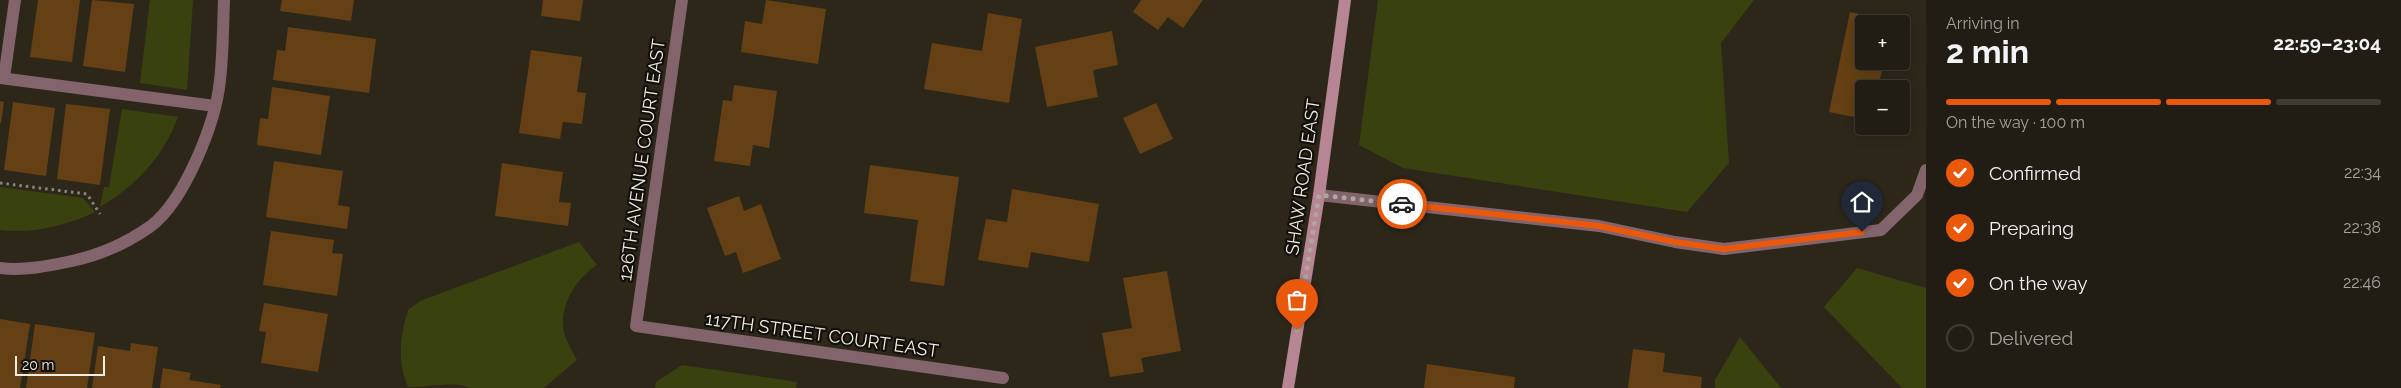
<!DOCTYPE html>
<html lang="en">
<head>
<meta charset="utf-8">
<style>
  :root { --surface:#221d14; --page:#2e2a22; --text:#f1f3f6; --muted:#a2a2a0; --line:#3f3b34; --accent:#ea580c }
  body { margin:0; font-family:Raleway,sans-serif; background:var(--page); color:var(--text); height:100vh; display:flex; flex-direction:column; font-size:19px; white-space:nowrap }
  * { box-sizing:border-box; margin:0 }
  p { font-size:16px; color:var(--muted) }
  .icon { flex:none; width:28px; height:28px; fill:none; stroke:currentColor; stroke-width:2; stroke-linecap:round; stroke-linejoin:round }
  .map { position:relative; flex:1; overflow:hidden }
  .details { display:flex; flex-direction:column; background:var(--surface); width:475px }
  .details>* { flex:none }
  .fabs { position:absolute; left:1855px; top:15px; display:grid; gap:10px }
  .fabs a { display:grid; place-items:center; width:55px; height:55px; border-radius:5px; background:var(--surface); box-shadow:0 2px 12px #0003,0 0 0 1px var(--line); font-size:25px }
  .scale { position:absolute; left:15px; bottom:12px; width:90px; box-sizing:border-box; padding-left:5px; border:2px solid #f1ede4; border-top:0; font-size:14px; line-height:18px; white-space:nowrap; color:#f1ede4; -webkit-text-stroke:4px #13100b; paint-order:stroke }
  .pin { position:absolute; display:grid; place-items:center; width:42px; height:42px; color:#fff; margin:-51px -21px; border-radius:50% 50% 50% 0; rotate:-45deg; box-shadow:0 0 5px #0007 }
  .pin .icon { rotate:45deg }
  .courier { position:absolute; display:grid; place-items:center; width:50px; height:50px; margin:-25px; border:4px solid #ea580c; border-radius:50%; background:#fff; color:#222; box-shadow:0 1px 6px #0007 }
  .overview em { font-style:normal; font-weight:700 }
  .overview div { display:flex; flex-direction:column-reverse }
  .overview { display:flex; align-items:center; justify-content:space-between; height:85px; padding:0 20px }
  h1 { font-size:32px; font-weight:700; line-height:38px }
  .bar { display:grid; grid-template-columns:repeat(4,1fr); gap:8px 5px; align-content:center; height:60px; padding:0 20px }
  .bar i { height:6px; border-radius:4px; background:var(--line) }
  .bar .active { background:var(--accent) }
  .bar p { grid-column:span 4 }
  ol { padding:0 20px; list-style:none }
  li { display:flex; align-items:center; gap:15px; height:55px }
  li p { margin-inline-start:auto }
  li .icon { padding:5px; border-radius:50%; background:var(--accent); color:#fff; stroke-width:4 }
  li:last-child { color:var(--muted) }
  li i { width:28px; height:28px; border:2px solid var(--line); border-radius:50% }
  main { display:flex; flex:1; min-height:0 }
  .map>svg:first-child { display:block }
  .green { fill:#39420e }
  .building { fill:#644014 }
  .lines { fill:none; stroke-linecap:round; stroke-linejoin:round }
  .path { stroke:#8b867b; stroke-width:3; stroke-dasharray:2.5 4; stroke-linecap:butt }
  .service { stroke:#83636c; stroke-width:12 }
  .minor { stroke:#83636c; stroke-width:12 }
  .secondary { stroke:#b78593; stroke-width:12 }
  .done { stroke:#aca89d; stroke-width:5; stroke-dasharray:0 9 }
  .route { stroke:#ea580c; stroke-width:6 }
  .labels { text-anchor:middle; stroke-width:4.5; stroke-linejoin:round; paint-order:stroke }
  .street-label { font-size:18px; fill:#f1ede4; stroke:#13100b }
</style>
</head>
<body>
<main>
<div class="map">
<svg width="1926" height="388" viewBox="0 0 1926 388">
  <rect width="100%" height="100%" fill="#2d271a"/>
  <g class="green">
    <path d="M 150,0 L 193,0 L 187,90 L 140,83 Z"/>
    <path d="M 1378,0 L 1754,0 L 1721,43 L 1729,163 L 1687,212 L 1403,168 L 1359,145 Z"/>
    <path d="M 122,109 L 178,117 C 163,157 137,185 100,207 L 104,187 L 109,187 Z"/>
    <path d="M 0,187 L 83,198 L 95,212 C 66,226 32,234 0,230 Z"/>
    <path d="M 579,242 L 597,265 C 578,277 562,301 563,324 C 563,336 571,349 577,360 L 544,388 L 469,388 C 456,380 425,388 408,387 C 397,361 400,337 408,310 L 420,301 Z"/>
    <path d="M 1857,268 L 1926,288 L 1926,388 L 1902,388 L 1824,307 Z"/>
    <path d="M 1740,337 L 1781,388 L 1715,388 L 1715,380 Z"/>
    <path d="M 682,365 L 797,382 L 796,388 L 655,388 L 656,382 Z"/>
  </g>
  <g class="building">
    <path d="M 38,0 L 80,0 L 72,62 L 30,57 Z"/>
    <path d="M 92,0 L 134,4 L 125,72 L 83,66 Z"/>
    <path d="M 282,0 L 354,0 L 351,21 L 280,11 Z"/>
    <path d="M 543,0 L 583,0 L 580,21 L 541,16 Z"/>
    <path d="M 766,0 L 826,9 L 818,64 L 741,52 L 745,21 L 762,24 Z"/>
    <path d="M 1141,0 L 1203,0 L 1183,28 L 1168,17 L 1158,30 L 1133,12 Z"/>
    <path d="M 1850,12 L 1892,21 L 1891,24 L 1864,24 L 1864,61 L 1884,61 L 1878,89 L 1864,89 L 1864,119 L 1829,112 Z"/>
    <path d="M 988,13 L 1022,19 L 1009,103 L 924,89 L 932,43 L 982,51 Z"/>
    <path d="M 288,27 L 376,39 L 369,93 L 273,80 L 277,50 L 285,51 Z"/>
    <path d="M 1112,31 L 1118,65 L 1093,70 L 1098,97 L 1047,107 L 1035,47 Z"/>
    <path d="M 531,50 L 582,57 L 577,92 L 586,93 L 582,124 L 563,122 L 560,139 L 519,133 Z"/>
    <path d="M 734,85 L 777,91 L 769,148 L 753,145 L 750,166 L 714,161 L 723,100 L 732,101 Z"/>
    <path d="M 272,87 L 330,96 L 321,155 L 257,145 L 260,118 L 268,119 Z"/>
    <path d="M 0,101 L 4,102 L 1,123 L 0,123 Z"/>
    <path d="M 13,102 L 55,108 L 46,176 L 4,170 Z"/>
    <path d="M 1156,103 L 1173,139 L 1140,154 L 1123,118 Z"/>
    <path d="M 66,104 L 110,109 L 100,185 L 57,179 Z"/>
    <path d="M 274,161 L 343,171 L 338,205 L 350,207 L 347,229 L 266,217 Z"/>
    <path d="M 502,163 L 563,172 L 559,202 L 571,203 L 568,226 L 495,216 Z"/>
    <path d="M 870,165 L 959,177 L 944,286 L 910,281 L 918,220 L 864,213 Z"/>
    <path d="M 1012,189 L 1099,204 L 1089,262 L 1031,252 L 1028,268 L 978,260 L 986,219 L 1007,222 Z"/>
    <path d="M 739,196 L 744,211 L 761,204 L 781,259 L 743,273 L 736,252 L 725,256 L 707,208 Z"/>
    <path d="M 271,231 L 334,240 L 332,253 L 343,254 L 337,296 L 263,285 Z"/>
    <path d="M 1167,271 L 1181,351 L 1141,358 L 1144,372 L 1110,377 L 1102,333 L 1132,328 L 1123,278 Z"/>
    <path d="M 264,303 L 328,314 L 318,372 L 261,363 L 266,332 L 259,331 Z"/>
    <path d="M 0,319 L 30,324 L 20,388 L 0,388 Z"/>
    <path d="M 35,324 L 95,333 L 87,388 L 26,388 Z"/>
    <path d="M 131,343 L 158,347 L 152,388 L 92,388 L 98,346 L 130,351 Z"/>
    <path d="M 1633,349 L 1665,353 L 1663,372 L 1702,377 L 1701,388 L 1628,388 Z"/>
    <path d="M 1427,364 L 1515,377 L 1514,388 L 1424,388 Z"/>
    <path d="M 163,368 L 191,373 L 189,380 L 221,385 L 220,388 L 160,388 Z"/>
  </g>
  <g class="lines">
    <path class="path" d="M 0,183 L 87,194 L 100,214"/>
    <g class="service">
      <path d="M 0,78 L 215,106"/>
      <path d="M 4,78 L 15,0"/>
      <path d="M 1724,249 L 1881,230 L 1917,195 L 1926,170"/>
    </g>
    <g class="minor">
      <path d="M 682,0 L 636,326 L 1003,378"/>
      <path d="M 1319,195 L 1599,226 L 1675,242 L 1724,249"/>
      <path d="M 0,268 C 24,271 48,266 72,261 C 100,255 127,243 151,226 C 185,200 216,122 220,80 C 223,54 223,27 224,0"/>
    </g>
    <path class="secondary" d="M 1288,388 L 1319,195 L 1345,0"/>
  </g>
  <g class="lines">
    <path class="done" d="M 1297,330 L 1319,195 L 1402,204"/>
    <path class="route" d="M 1402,204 L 1599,226 L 1675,242 L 1724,249 L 1862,232"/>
  </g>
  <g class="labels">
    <g class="street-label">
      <text transform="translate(642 160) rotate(-82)" y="6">126TH AVENUE COURT EAST</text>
      <text transform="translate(1303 177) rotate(-82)" y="6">SHAW ROAD EAST</text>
      <text transform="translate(822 335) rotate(8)" y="6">117TH STREET COURT EAST</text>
    </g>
  </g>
</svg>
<div class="fabs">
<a>+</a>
<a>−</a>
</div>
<div class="scale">20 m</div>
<div class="pin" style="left:1297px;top:330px;background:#ea580c"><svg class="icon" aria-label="bag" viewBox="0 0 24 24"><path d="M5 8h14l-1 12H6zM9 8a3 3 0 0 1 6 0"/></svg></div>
<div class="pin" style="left:1862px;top:232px;background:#1f2937"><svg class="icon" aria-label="home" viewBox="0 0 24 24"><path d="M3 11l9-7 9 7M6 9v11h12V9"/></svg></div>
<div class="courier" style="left:1402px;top:204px"><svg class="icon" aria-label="car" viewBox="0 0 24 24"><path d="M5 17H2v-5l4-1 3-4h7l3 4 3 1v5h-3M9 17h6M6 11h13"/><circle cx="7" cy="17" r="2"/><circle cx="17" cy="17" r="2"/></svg></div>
</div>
<section class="details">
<div class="overview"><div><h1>2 min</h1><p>Arriving in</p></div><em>22:59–23:04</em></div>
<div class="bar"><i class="active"></i><i class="active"></i><i class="active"></i><i></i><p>On the way · 100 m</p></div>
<ol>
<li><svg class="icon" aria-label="check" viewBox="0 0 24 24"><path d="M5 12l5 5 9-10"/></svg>Confirmed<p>22:34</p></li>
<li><svg class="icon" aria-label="check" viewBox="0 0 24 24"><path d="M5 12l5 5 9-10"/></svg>Preparing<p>22:38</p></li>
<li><svg class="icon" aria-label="check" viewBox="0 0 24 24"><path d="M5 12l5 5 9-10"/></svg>On the way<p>22:46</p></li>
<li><i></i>Delivered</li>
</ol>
</section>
</main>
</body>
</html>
